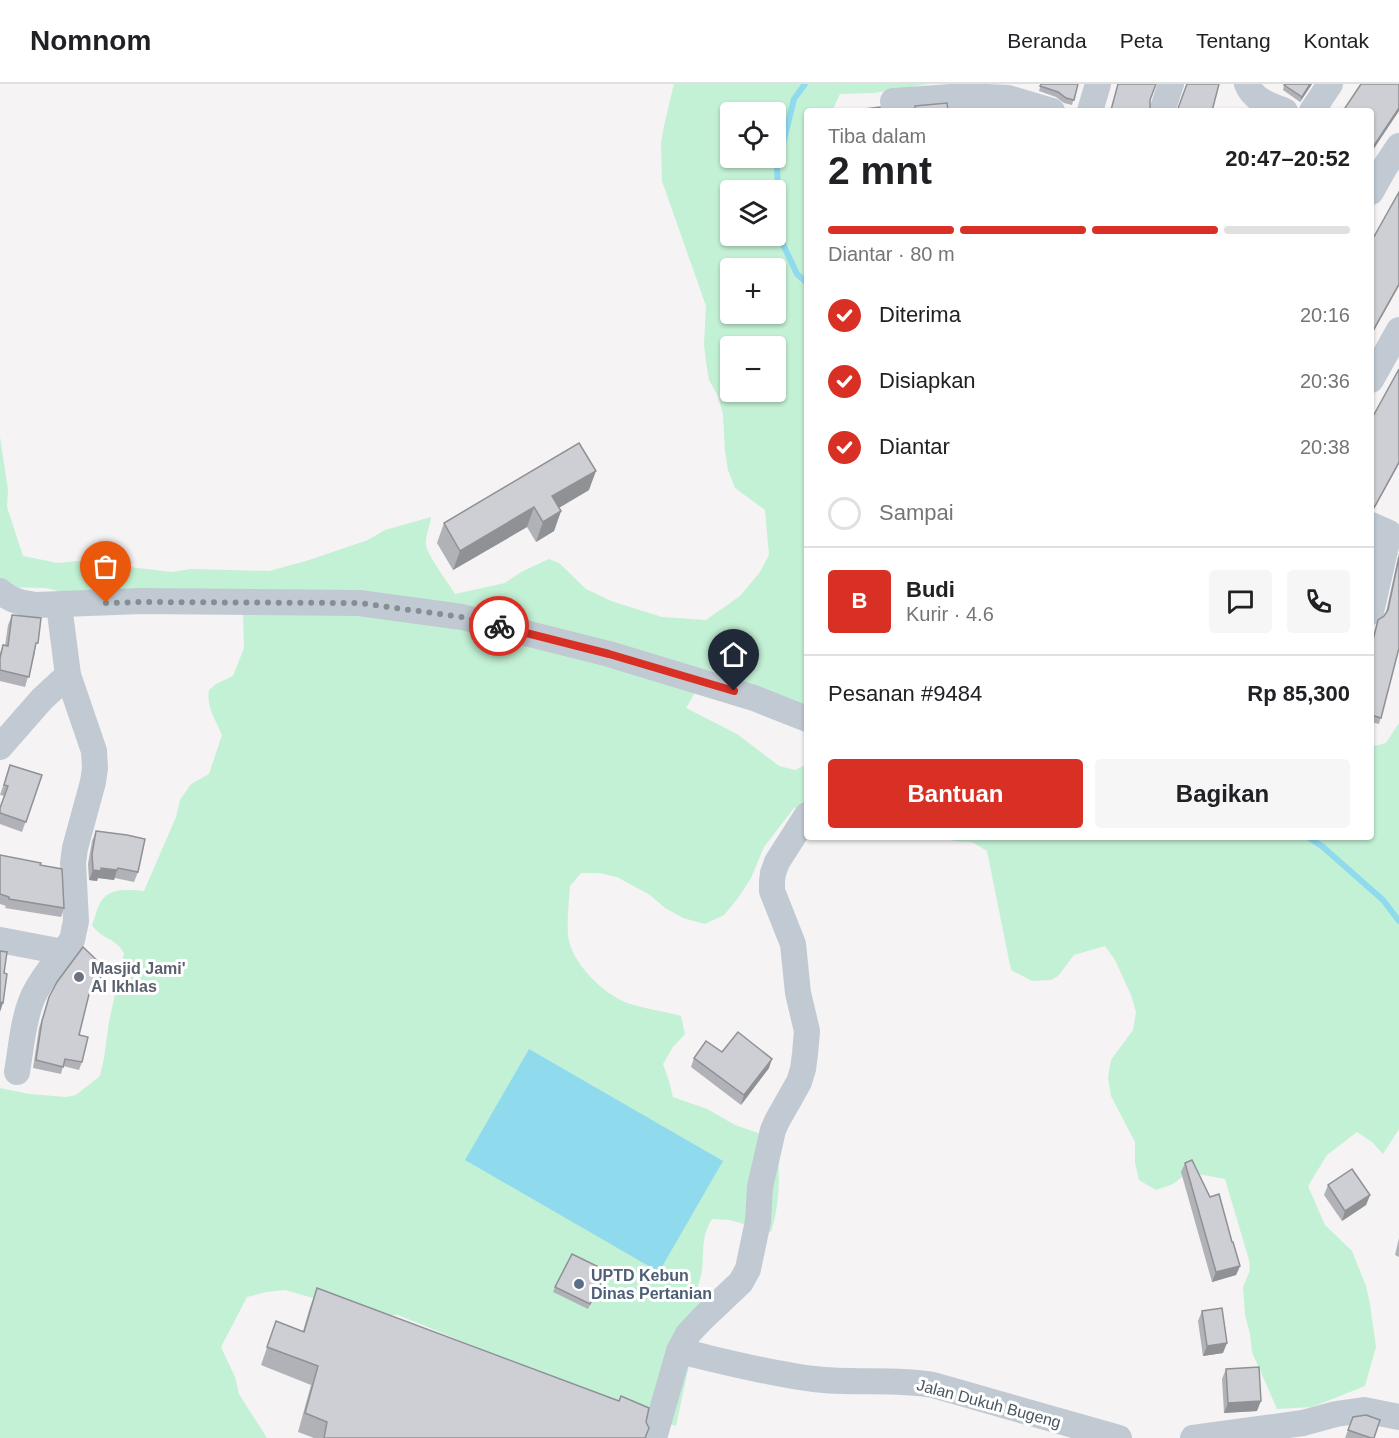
<!DOCTYPE html>
<html lang="id">
<head>
<meta charset="utf-8">
<style>
  :root { --surface:#fff; --page:#f6f6f6; --text:#202124; --muted:#757577; --line:#e0e0e0; --accent:#d93025 }
  body { margin:0; font-family:Arial,sans-serif; background:var(--page); color:var(--text); height:100vh; display:flex; flex-direction:column; font-size:22px; white-space:nowrap }
  * { box-sizing:border-box; margin:0 }
  p { font-size:20px; color:var(--muted) }
  .icon { flex:none; width:33px; height:33px; fill:none; stroke:currentColor; stroke-width:2; stroke-linecap:round; stroke-linejoin:round }
  .map { position:relative; flex:1; overflow:hidden }
  .panel { position:absolute; left:804px; top:24px; width:570px; height:732px; display:flex; flex-direction:column; background:var(--surface); border-radius:6px; box-shadow:0 2px 4px #0004 }
  .panel>* { flex:none }
  .buttons { position:absolute; left:720px; top:18px; display:grid; gap:12px }
  .buttons a { display:grid; place-items:center; width:66px; height:66px; border-radius:6px; background:var(--surface); box-shadow:0 2px 4px #0004; font-size:30px }
  .pin { position:absolute; display:grid; place-items:center; width:51px; height:51px; color:#fff; margin:-62px -26px; border-radius:50% 50% 50% 0; rotate:-45deg; box-shadow:0 0 6px #0007 }
  .pin .icon { rotate:45deg }
  .courier { position:absolute; display:grid; place-items:center; width:60px; height:60px; margin:-30px; border:4px solid #d93025; border-radius:50%; background:#fff; color:#222; box-shadow:0 2px 8px #0007 }
  .head em { font-style:normal; font-weight:700 }
  .head div { display:flex; flex-direction:column-reverse }
  .head { display:flex; align-items:center; justify-content:space-between; height:102px; padding:0 24px }
  h1 { font-size:39px; font-weight:700; line-height:45px }
  .bar { display:grid; grid-template-columns:repeat(4,1fr); gap:9px 6px; align-content:center; height:72px; padding:0 24px }
  .bar i { height:8px; border-radius:4px; background:var(--line) }
  .bar .on { background:var(--accent) }
  .bar p { grid-column:span 4 }
  .line { display:flex; align-items:center; gap:15px; padding:0 24px; border-top:2px solid var(--line) }
  .line div { flex:1 }
  .round { display:grid; place-items:center; flex:none; width:63px; height:63px; border-radius:6px; background:var(--page) }
  ol { padding:0 24px; list-style:none }
  li { display:flex; align-items:center; gap:18px; height:66px }
  li p { margin-inline-start:auto }
  li .icon { padding:6px; border-radius:50%; background:var(--accent); color:#fff; stroke-width:4 }
  li:last-child { color:var(--muted) }
  li i { width:33px; height:33px; border:3px solid var(--line); border-radius:50% }
  .primary-button { display:flex; gap:12px; margin-top:auto; padding:12px 24px }
  .primary-button a { flex:1; height:69px; border-radius:6px; background:var(--accent); color:#fff; font-size:24px; font-weight:700; line-height:69px; text-align:center }
  .primary-button a+a { background:var(--page); color:var(--text) }
  header { display:flex; align-items:center; gap:36px; box-sizing:border-box; height:84px; padding:0 30px; background:var(--surface); border-bottom:2px solid var(--line) }
  header strong { font-size:28px }
  nav { display:flex; gap:33px; margin-inline-start:auto; font-size:21px }
  .map>svg:first-child { display:block }
  .green { fill:#c3f1d5; fill-rule:evenodd }
  .water { fill:#90daee }
  .lines { fill:none; stroke-linecap:round; stroke-linejoin:round }
  .stream { stroke:#90daee; stroke-width:6 }
  .minor { stroke:#c1cad2; stroke-width:26 }
  .wall { fill:#b0b2b7 }
  .shaded-wall { fill:#909195 }
  .building { fill:#cdcfd5; stroke:#909195; stroke-width:1.5 }
  .done { stroke:#868d94; stroke-width:6; stroke-dasharray:0 10.8 }
  .route { stroke:#d93025; stroke-width:8 }
  .worship-dot { fill:#6b7280; stroke:#fff; stroke-width:2 }
  .service-dot { fill:#5c6f8a; stroke:#fff; stroke-width:2 }
  .labels { text-anchor:middle; stroke-width:6; stroke-linejoin:round; paint-order:stroke }
  .worship-label { font-size:16px; font-weight:bold; fill:#5b616d; stroke:#fff; text-anchor:start }
  .service-label { font-size:16px; font-weight:bold; fill:#4e5e75; stroke:#fff; text-anchor:start }
  .street-label { font-size:16px; fill:#4a5661; stroke:#fff }
</style>
</head>
<body>
<header>
<strong>Nomnom</strong>
<nav><a>Beranda</a><a>Peta</a><a>Tentang</a><a>Kontak</a></nav>
</header>
<div class="map">
<svg width="1399" height="1354" viewBox="0 0 1399 1354">
  <rect width="100%" height="100%" fill="#f5f3f3"/>
  <g class="green">
    <path d="M 674,0 L 928,0 L 874,9 L 840,10 L 832,27 L 807,27 L 807,625 L 775,610 L 708,586 L 686,624 L 737,650 L 779,682 L 795,686 L 807,680 L 807,721 L 794,724 L 764,763 L 751,794 L 738,814 L 724,831 L 705,840 L 683,834 L 665,824 L 650,811 L 617,793 L 599,789 L 581,789 L 570,802 C 569,817 566,843 569,857 C 575,882 604,910 627,919 C 645,925 664,927 681,932 L 685,950 L 673,963 L 663,980 L 669,997 L 673,1013 L 707,1025 L 735,1041 L 778,1056 C 779,1089 781,1116 771,1148 L 730,1136 L 712,1135 C 701,1152 704,1168 702,1187 C 701,1193 699,1199 697,1206 L 737,1218 L 694,1258 L 676,1342 L 517,1288 L 486,1267 L 398,1231 L 379,1231 L 341,1222 L 285,1206 L 266,1208 L 247,1213 L 221,1263 L 235,1293 L 239,1310 L 267,1354 L 0,1354 L 0,1004 L 29,1010 L 66,1013 L 76,1011 L 100,992 L 104,974 L 109,938 L 124,869 C 115,853 102,856 92,841 C 95,834 97,824 101,817 C 111,803 130,806 144,807 L 176,733 L 180,716 L 191,700 L 209,690 L 222,651 C 216,636 206,623 209,606 L 216,600 L 233,592 L 244,564 L 243,526 L 138,527 L 46,504 L 0,503 L 0,353 L 8,406 L 7,423 L 23,472 L 58,479 L 77,477 L 172,488 L 191,485 L 269,487 L 306,477 L 368,456 L 385,446 L 431,433 C 430,442 425,452 426,461 C 428,473 448,498 455,510 L 505,499 L 521,488 L 549,475 L 559,479 L 586,505 L 611,517 L 662,533 L 706,536 L 740,512 L 760,488 L 769,471 L 765,426 L 735,404 L 728,386 L 725,367 L 723,330 L 718,312 L 709,296 L 706,278 L 704,260 L 706,222 L 662,97 L 661,59 L 664,42 ZM 730,28 L 776,28 L 776,74 L 730,74 ZM 730,106 L 776,106 L 776,152 L 730,152 ZM 730,184 L 776,184 L 776,230 L 730,230 ZM 730,262 L 776,262 L 776,308 L 730,308 Z"/>
    <path d="M 1399,639 L 1399,1045 L 1383,1070 L 1372,1058 L 1357,1048 L 1327,1071 L 1308,1102 L 1325,1141 L 1352,1167 L 1366,1202 L 1370,1220 L 1376,1263 L 1365,1302 L 1312,1323 L 1277,1325 L 1252,1268 L 1250,1250 L 1245,1231 L 1243,1203 L 1250,1186 L 1249,1176 L 1225,1095 L 1188,1088 L 1173,1100 L 1156,1106 L 1139,1096 L 1135,1079 L 1135,1058 L 1111,1012 L 1108,993 L 1111,976 L 1133,946 L 1136,928 L 1131,911 L 1115,876 L 1105,862 L 1074,871 L 1058,892 L 1051,896 L 1032,897 L 1011,886 L 987,767 L 972,758 L 955,757 L 938,753 L 1371,753 L 1371,663 L 1386,659 Z"/>
  </g>
  <path class="water" d="M 529,965 L 723,1077 L 659,1188 L 465,1076 Z"/>
  <g class="lines">
    <g class="stream">
      <path d="M 805,0 L 794,15 L 777,84 L 781,156 L 797,190 L 807,199"/>
      <path d="M 1308,753 L 1323,763 L 1383,816 L 1399,837"/>
    </g>
    <g class="minor">
      <path d="M 1247,0 C 1253,16 1270,21 1285,27"/>
      <path d="M 895,27 L 893,17 L 965,12 L 1008,14 L 1052,27"/>
      <path d="M 1090,27 L 1098,0"/>
      <path d="M 1162,27 L 1171,0"/>
      <path d="M 1312,27 L 1330,0"/>
      <path d="M 1371,108 L 1385,83 L 1399,62"/>
      <path d="M 1371,296 L 1399,246"/>
      <path d="M 1371,441 L 1389,449 L 1371,528"/>
      <path d="M 0,507 C 11,517 22,519 36,521 L 141,517 L 359,519 L 462,533 L 609,570 L 754,614 L 807,635"/>
      <path d="M 0,663 L 42,615 L 68,591"/>
      <path d="M 0,856 L 63,868 L 72,856 L 76,837 L 73,779 L 75,764 L 93,698 L 95,684 L 94,667 L 68,591 L 59,521"/>
      <path d="M 17,988 C 21,965 23,936 32,915 C 39,898 52,883 63,868"/>
      <path d="M 679,1267 C 723,1277 770,1290 814,1295 C 854,1300 894,1294 933,1301 L 1119,1354"/>
      <path d="M 654,1354 L 679,1267 L 688,1250 L 702,1235 L 741,1198 L 748,1185 L 758,1137 L 760,1103 L 773,1046 L 777,1037 L 799,998 L 803,985 L 805,970 L 807,947 L 798,909 L 793,860 L 772,807 L 772,797 L 773,789 L 777,778 L 807,731"/>
      <path d="M 1193,1354 L 1303,1339 L 1336,1330 L 1364,1326 L 1399,1333"/>
    </g>
  </g>
  <g class="wall">
    <path d="M 1041,0 L 1078,0 L 1072,21 L 1064,19 L 1056,13 L 1039,7 Z"/>
    <path d="M 1312,0 L 1300,18 L 1283,6 L 1284,1 Z"/>
    <path d="M 589,406 L 559,424 L 561,427 L 554,447 L 536,458 L 527,443 L 453,486 L 437,459 L 444,439 Z"/>
    <path d="M 1399,469 L 1399,564 L 1379,640 L 1371,638 L 1371,561 L 1378,536 L 1384,532 L 1386,528 Z"/>
    <path d="M 12,531 L 35,569 L 25,603 L 0,597 L 0,569 L 3,561 L 5,562 L 8,541 Z"/>
    <path d="M 10,681 L 42,691 L 22,748 L 0,740 L 0,724 L 5,712 L 0,711 Z"/>
    <path d="M 96,747 L 138,788 L 134,798 L 115,794 L 114,796 L 98,794 L 97,797 L 89,796 L 88,780 L 92,757 Z"/>
    <path d="M 0,771 L 40,781 L 64,824 L 61,833 L 5,824 L 6,822 L 0,820 Z"/>
    <path d="M 105,884 L 103,892 L 91,904 L 79,951 L 82,978 L 79,986 L 63,982 L 61,990 L 33,984 L 39,944 L 49,913 Z"/>
    <path d="M 722,968 L 769,984 L 741,1021 L 691,983 L 694,974 Z"/>
    <path d="M 1185,1079 L 1232,1158 L 1240,1182 L 1236,1191 L 1212,1198 L 1181,1088 Z"/>
    <path d="M 1328,1101 L 1370,1111 L 1366,1121 L 1342,1137 L 1324,1111 Z"/>
    <path d="M 1399,1154 L 1399,1173 L 1395,1171 Z"/>
    <path d="M 607,1187 L 588,1225 L 553,1208 L 555,1203 Z"/>
    <path d="M 317,1204 L 646,1338 L 649,1344 L 645,1354 L 314,1354 L 298,1348 L 311,1301 L 261,1281 L 276,1237 L 303,1247 L 310,1223 Z"/>
    <path d="M 1202,1227 L 1223,1269 L 1203,1272 L 1198,1237 Z"/>
    <path d="M 1226,1285 L 1257,1327 L 1224,1329 L 1222,1295 Z"/>
    <path d="M 1353,1333 L 1374,1354 L 1345,1354 Z"/>
  </g>
  <g class="shaded-wall">
    <path d="M 1310,0 L 1312,0 L 1300,18 L 1302,13 Z"/>
    <path d="M 1399,24 L 1399,27 L 1371,69 L 1371,66 Z"/>
    <path d="M 1399,200 L 1399,202 L 1371,252 L 1371,250 Z"/>
    <path d="M 1399,378 L 1399,380 L 1373,427 L 1371,426 L 1371,421 Z"/>
    <path d="M 596,387 L 589,406 L 545,432 L 552,412 Z"/>
    <path d="M 534,423 L 527,443 L 453,486 L 460,467 Z"/>
    <path d="M 561,427 L 554,447 L 536,458 L 543,438 Z"/>
    <path d="M 101,784 L 117,786 L 114,796 L 98,794 L 97,797 L 89,796 L 93,786 Z"/>
    <path d="M 105,884 L 103,892 L 90,905 L 92,898 Z"/>
    <path d="M 0,918 L 3,919 L 0,928 Z"/>
    <path d="M 772,975 L 769,984 L 741,1021 L 744,1011 Z"/>
    <path d="M 1370,1111 L 1366,1121 L 1342,1137 L 1345,1127 Z"/>
    <path d="M 1240,1182 L 1236,1191 L 1212,1198 L 1216,1188 Z"/>
    <path d="M 1227,1259 L 1223,1269 L 1203,1272 L 1207,1262 Z"/>
    <path d="M 1261,1317 L 1257,1327 L 1224,1329 L 1228,1319 Z"/>
  </g>
  <g class="building">
    <path d="M 1041,0 L 1078,0 L 1074,16 L 1066,14 L 1058,8 L 1040,2 Z"/>
    <path d="M 1118,0 L 1156,0 L 1150,16 L 1150,24 L 1151,27 L 1111,26 Z"/>
    <path d="M 1187,0 L 1219,0 L 1212,27 L 1177,27 Z"/>
    <path d="M 1285,0 L 1310,0 L 1302,13 L 1284,1 Z"/>
    <path d="M 1361,0 L 1399,0 L 1399,24 L 1371,66 L 1371,27 L 1343,27 Z"/>
    <path d="M 947,19 L 948,27 L 915,27 L 915,22 Z"/>
    <path d="M 880,23 L 880,27 L 847,27 Z"/>
    <path d="M 1399,108 L 1399,200 L 1371,250 L 1371,158 Z"/>
    <path d="M 1399,285 L 1399,378 L 1375,422 L 1371,421 L 1371,336 Z"/>
    <path d="M 579,359 L 596,387 L 552,412 L 561,427 L 543,438 L 534,423 L 460,467 L 444,439 Z"/>
    <path d="M 1399,473 L 1399,564 L 1381,634 L 1371,631 L 1371,564 L 1378,536 L 1384,532 L 1388,526 Z"/>
    <path d="M 12,531 L 41,534 L 38,559 L 36,559 L 29,593 L 0,586 L 0,574 L 3,561 L 8,562 Z"/>
    <path d="M 10,681 L 42,691 L 26,738 L 0,729 L 0,724 L 8,702 L 4,701 Z"/>
    <path d="M 96,747 L 127,751 L 145,755 L 138,788 L 118,784 L 117,786 L 101,784 L 101,787 L 93,786 L 92,770 Z"/>
    <path d="M 0,771 L 41,779 L 40,781 L 62,785 L 64,824 L 9,815 L 9,813 L 0,810 Z"/>
    <path d="M 83,863 L 105,884 L 92,898 L 79,951 L 88,953 L 82,978 L 65,975 L 63,983 L 36,976 L 42,937 L 49,913 L 57,898 Z"/>
    <path d="M 0,867 L 7,868 L 4,889 L 7,890 L 3,919 L 0,918 Z"/>
    <path d="M 738,948 L 772,975 L 744,1011 L 694,974 L 706,957 L 722,968 Z"/>
    <path d="M 1192,1076 L 1210,1113 L 1219,1110 L 1232,1158 L 1233,1158 L 1240,1182 L 1216,1188 L 1185,1079 Z"/>
    <path d="M 1352,1085 L 1370,1111 L 1345,1127 L 1328,1101 Z"/>
    <path d="M 572,1170 L 607,1187 L 590,1220 L 555,1203 Z"/>
    <path d="M 317,1204 L 619,1317 L 621,1312 L 649,1324 L 646,1338 L 649,1344 L 645,1354 L 324,1354 L 327,1338 L 305,1329 L 318,1282 L 267,1263 L 276,1237 L 304,1248 Z"/>
    <path d="M 1222,1224 L 1227,1259 L 1207,1262 L 1202,1227 Z"/>
    <path d="M 1259,1283 L 1261,1317 L 1228,1319 L 1226,1285 Z"/>
    <path d="M 1366,1331 L 1380,1336 L 1374,1354 L 1371,1354 L 1348,1346 L 1353,1333 Z"/>
  </g>
  <g class="lines">
    <path class="done" d="M 106,519 L 141,518 L 359,519 L 462,533 L 499,542"/>
    <path class="route" d="M 499,542 L 609,570 L 734,607"/>
  </g>
  <circle class="worship-dot" cx="79" cy="893" r="6"/>
  <circle class="service-dot" cx="579" cy="1200" r="6"/>
  <g class="labels">
    <g class="worship-label">
      <text x="91" y="890">Masjid Jami'<tspan x="91" dy="18">Al Ikhlas</tspan></text>
    </g>
    <g class="service-label">
      <text x="591" y="1197">UPTD Kebun<tspan x="591" dy="18">Dinas Pertanian</tspan></text>
    </g>
    <g class="street-label">
      <text transform="translate(989 1319) rotate(15)" y="6">Jalan Dukuh Bugeng</text>
    </g>
  </g>
</svg>
<div class="buttons">
<a><svg class="icon" aria-label="locate" viewBox="0 0 24 24"><circle cx="12" cy="12" r="6"/><path d="M12 2v4M12 18v4M2 12h4M18 12h4"/></svg></a>
<a><svg class="icon" aria-label="layers" viewBox="0 0 24 24"><path d="M12 4l9 5-9 5-9-5zM3 14l9 5 9-5"/></svg></a>
<a>+</a>
<a>−</a>
</div>
<div class="pin" style="left:106px;top:519px;background:#ea580c"><svg class="icon" aria-label="bag" viewBox="0 0 24 24"><path d="M5 8h14l-1 12H6zM9 8a3 3 0 0 1 6 0"/></svg></div>
<div class="pin" style="left:734px;top:607px;background:#1f2937"><svg class="icon" aria-label="home" viewBox="0 0 24 24"><path d="M3 11l9-7 9 7M6 9v11h12V9"/></svg></div>
<div class="courier" style="left:499px;top:542px"><svg class="icon" aria-label="bike" viewBox="0 0 24 24"><circle cx="6" cy="16" r="4"/><circle cx="18" cy="16" r="4"/><path d="M6 16l4-8h5l3 8M10 8l3 8H6M13 5h3"/></svg></div>
<section class="panel">
<div class="head"><div><h1>2 mnt</h1><p>Tiba dalam</p></div><em>20:47–20:52</em></div>
<div class="bar"><i class="on"></i><i class="on"></i><i class="on"></i><i></i><p>Diantar · 80 m</p></div>
<ol>
<li><svg class="icon" aria-label="check" viewBox="0 0 24 24"><path d="M5 12l5 5 9-10"/></svg>Diterima<p>20:16</p></li>
<li><svg class="icon" aria-label="check" viewBox="0 0 24 24"><path d="M5 12l5 5 9-10"/></svg>Disiapkan<p>20:36</p></li>
<li><svg class="icon" aria-label="check" viewBox="0 0 24 24"><path d="M5 12l5 5 9-10"/></svg>Diantar<p>20:38</p></li>
<li><i></i>Sampai</li>
</ol>
<div class="line" style="height:108px"><b class="round" style="background:var(--accent);color:#fff">B</b><div><b>Budi</b><p>Kurir · 4.6</p></div><a class="round"><svg class="icon" aria-label="chat" viewBox="0 0 24 24"><path d="M4 5h16v11H9l-5 4z"/></svg></a><a class="round"><svg class="icon" aria-label="phone" viewBox="0 0 24 24"><path d="M5 4h4l2 5-3 2q2 4 5 5l2-3 5 2v4C11 20 4 13 5 4z"/></svg></a></div>
<div class="line" style="height:78px"><div>Pesanan #9484</div><b>Rp 85,300</b></div>
<div class="primary-button"><a>Bantuan</a><a>Bagikan</a></div>
</section>
</div>
</body>
</html>
